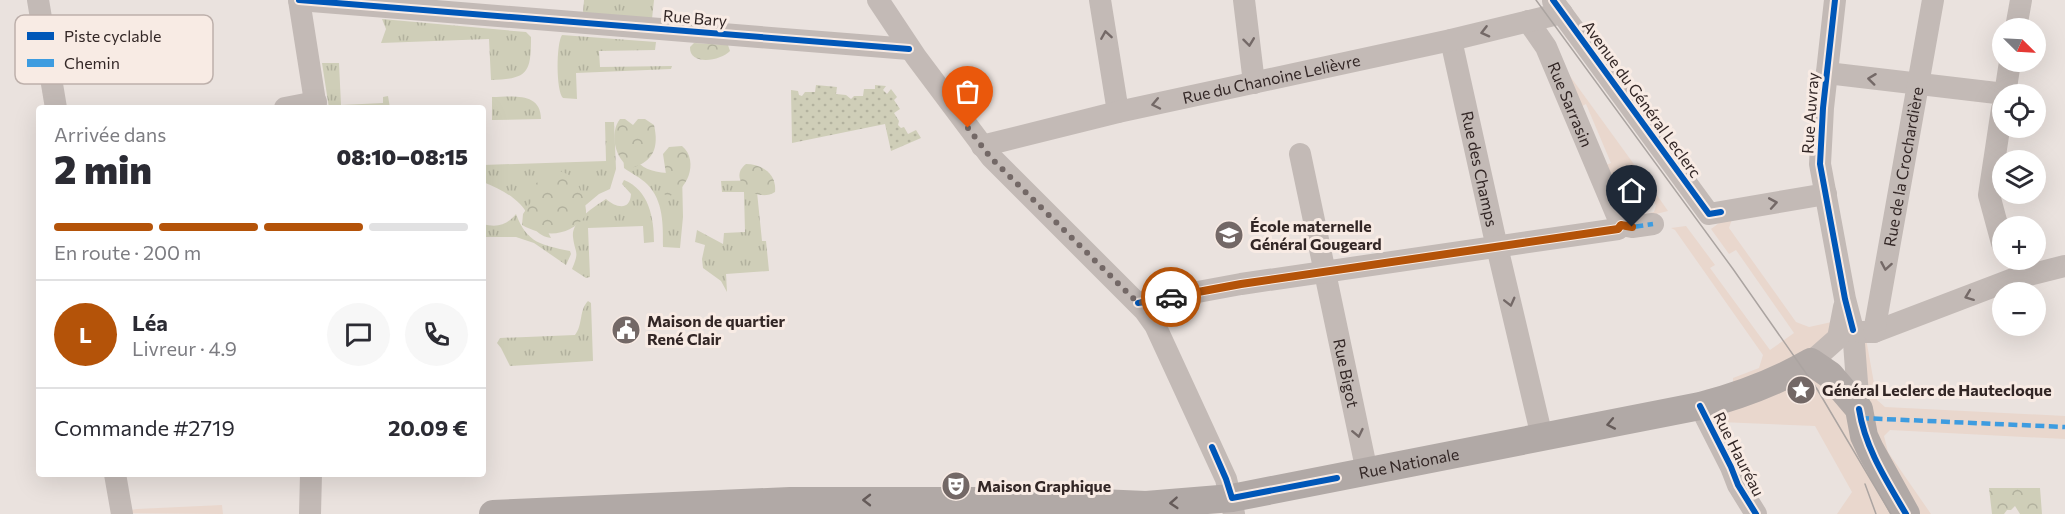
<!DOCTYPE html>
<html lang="fr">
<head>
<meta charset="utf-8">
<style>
  :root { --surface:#fff; --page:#f7f7f7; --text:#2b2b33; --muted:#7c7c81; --line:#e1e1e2; --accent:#b45309 }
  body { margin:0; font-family:Commissioner,sans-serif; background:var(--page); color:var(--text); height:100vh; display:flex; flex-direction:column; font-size:22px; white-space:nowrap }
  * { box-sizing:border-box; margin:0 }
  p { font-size:20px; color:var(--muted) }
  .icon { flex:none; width:33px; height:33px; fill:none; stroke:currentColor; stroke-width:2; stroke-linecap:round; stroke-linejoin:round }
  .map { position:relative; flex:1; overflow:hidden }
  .drawer { position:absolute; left:36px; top:105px; width:450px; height:372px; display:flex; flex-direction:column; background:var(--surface); border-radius:6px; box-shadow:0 6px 24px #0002 }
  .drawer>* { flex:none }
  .needle { width:39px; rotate:114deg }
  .controls { position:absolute; left:1992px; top:18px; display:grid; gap:12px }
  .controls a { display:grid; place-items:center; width:54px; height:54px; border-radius:50%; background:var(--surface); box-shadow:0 6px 24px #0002; font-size:30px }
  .pin { position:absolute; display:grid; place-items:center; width:51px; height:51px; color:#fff; margin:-62px -26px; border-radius:50% 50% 50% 0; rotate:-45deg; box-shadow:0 0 6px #0007 }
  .pin .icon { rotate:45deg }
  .courier { position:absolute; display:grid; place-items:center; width:60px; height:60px; margin:-30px; border:4px solid #b45309; border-radius:50%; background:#fff; color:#222; box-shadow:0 2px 8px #0007 }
  .summary em { font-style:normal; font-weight:800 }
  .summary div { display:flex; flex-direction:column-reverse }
  .summary { display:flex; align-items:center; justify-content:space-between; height:102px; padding:0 18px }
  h1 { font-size:39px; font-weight:800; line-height:45px }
  .bar { display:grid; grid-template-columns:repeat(4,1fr); gap:9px 6px; align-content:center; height:72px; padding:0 18px }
  .bar i { height:8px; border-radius:4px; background:var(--line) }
  .bar .active { background:var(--accent) }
  .bar p { grid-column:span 4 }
  .line { display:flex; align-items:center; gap:15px; padding:0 18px; border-top:2px solid var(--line) }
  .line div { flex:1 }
  .round { display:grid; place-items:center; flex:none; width:63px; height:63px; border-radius:32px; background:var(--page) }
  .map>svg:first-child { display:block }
  .grass { fill:url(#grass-tufts) }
  .forest { fill:url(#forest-crowns) }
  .park { fill:url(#park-dots) }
  .plaza { fill:#e9d7cd; fill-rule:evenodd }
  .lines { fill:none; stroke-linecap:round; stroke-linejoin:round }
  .minor { stroke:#c3bab6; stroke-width:22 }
  .major { stroke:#b1a9a6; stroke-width:28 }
  .tram { stroke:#aba4a1; stroke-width:1.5 }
  .quiet { stroke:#3e9ce0; stroke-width:4.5; stroke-dasharray:9 4.5; stroke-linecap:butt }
  .cycleway-casing { stroke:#f8ebe4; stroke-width:10 }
  .cycleway { stroke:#0057b8; stroke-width:6 }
  .oneway { stroke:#746967 }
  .oneway2 { stroke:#655b59 }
  .done { stroke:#736866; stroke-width:6; stroke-dasharray:0 10.8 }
  .route { stroke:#b45309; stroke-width:8 }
  .labels { text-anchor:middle; stroke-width:6; stroke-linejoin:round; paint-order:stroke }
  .street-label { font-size:16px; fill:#332726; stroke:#f8ebe4 }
  .poi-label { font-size:16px; font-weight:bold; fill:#332726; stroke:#f8ebe4; text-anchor:start }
  .key { fill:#f8ebe4; stroke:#bdb0ab; stroke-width:1.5 }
  .key-label { font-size:16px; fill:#332726 }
</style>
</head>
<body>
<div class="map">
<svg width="2065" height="514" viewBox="0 0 2065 514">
  <defs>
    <pattern id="grass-tufts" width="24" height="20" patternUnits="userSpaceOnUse" patternTransform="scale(1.5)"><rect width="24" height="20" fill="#cfceb8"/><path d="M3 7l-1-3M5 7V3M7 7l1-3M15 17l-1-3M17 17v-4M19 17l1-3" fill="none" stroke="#b2b19e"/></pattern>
    <pattern id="forest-crowns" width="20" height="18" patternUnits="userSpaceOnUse" patternTransform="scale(1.5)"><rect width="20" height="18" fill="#cfceb8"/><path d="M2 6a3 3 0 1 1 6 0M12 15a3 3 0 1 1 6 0" fill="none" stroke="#b2b19e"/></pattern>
    <pattern id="park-dots" width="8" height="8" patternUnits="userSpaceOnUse" patternTransform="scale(1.5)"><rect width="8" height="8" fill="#cfceb8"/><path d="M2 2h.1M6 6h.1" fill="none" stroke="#b2b19e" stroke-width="1.8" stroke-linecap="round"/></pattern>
  </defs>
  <rect width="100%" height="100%" fill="#eae2de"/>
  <g class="grass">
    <path d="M 584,0 L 654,0 L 652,19 L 583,13 Z"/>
    <path d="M 382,19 L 526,32 L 531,37 C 531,73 528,79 491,80 L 489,39 L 381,43 L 386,29 Z"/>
    <path d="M 562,35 L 656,42 L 655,50 L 599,51 L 600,67 L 672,66 L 671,69 L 576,73 L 577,99 L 563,98 C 556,91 556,44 562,35 Z"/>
    <path d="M 322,63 L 339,63 L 341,105 L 383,103 L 383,97 L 388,96 L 390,108 L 329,108 Z"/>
    <path d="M 492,97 C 511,97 541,91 541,119 L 492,120 Z"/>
    <path d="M 605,122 L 614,122 L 616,169 L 610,189 L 599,194 L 581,209 L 547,220 L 548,232 L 551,238 C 530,235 533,217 520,204 C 509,193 497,188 483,182 L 483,165 L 606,161 Z"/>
    <path d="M 621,122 C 632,161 637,175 682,173 L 683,217 L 680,248 L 663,247 C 663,226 664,201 647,184 C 641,178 631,173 624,168 Z"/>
    <path d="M 624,180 C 649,190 654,218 654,242 L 644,243 L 643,226 L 588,228 L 590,277 L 586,278 L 572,269 C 580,250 575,254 573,237 C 571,221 594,207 606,199 C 615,207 630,212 631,194 L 622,184 Z"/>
    <path d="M 774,180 L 774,189 L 757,192 L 762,241 L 766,241 L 769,271 L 726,274 L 727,292 L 721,281 L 703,268 L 702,259 L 705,245 L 695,242 L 697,230 L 723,244 L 724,233 L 745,232 L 744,192 L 722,192 L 721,181 Z"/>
    <path d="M 516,214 C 527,243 541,245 570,251 L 571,254 L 566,265 L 534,243 L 516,237 L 483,237 L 483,224 C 497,228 507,225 516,214 Z"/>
    <path d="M 588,301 L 591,303 L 593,361 L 510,366 L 501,348 L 497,343 L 500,338 L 575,335 C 583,325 579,310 588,301 Z"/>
  </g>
  <g class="forest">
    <path d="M 694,43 L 728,45 L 730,51 C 721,61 689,66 690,47 Z"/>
    <path d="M 620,119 L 625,119 L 633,125 L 638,119 L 645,119 L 654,125 C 659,147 654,162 631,168 C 615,160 609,133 620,119 Z"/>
    <path d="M 682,146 C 700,161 687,193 666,197 L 662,189 L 666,174 L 663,154 L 669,147 Z"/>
    <path d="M 746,164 C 762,164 777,174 775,192 C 756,204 726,179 746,164 Z"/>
    <path d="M 560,171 C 564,173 569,174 573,178 C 580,186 587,204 586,215 C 570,237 545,238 522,225 L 523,214 L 533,199 C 530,189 531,187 539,181 L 548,183 L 548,177 Z"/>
    <path d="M 1989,488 L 2040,488 L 2042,514 L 2020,514 L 2015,506 L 2011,510 L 2007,510 L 2004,514 L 1992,514 Z"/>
  </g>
  <path class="park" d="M 816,85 L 837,87 L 836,94 L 846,95 L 851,99 L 854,96 L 863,96 L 864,89 L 875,89 L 875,85 L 886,86 L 883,90 L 887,94 L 891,89 L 897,97 L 894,100 L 900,109 L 894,113 L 899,121 L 898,125 L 901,128 L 904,127 L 908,134 L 916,130 L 921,138 L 891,151 L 885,124 L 792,143 L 791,90 L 798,91 L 799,95 L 802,96 L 805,92 L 815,92 Z"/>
  <g class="plaza">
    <path d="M 1567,72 L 1649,185 L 1645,189 L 1633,170 L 1626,171 L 1618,177 L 1616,184 L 1627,212 L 1633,216 L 1654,212 L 1656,205 L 1649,195 L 1654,191 L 1668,211 L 1628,221 L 1604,166 L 1611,163 L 1586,104 L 1578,108 Z"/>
    <path d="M 1732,219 L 1729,228 L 1796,322 L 1809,327 L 1850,318 L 1865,333 L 1877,400 L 1885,407 L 2065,416 L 2065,439 L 1890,430 L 1884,436 L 1888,452 L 1931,514 L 1837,514 L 1852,492 L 1815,426 L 1720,422 L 1705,390 L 1733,383 L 1733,378 L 1759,368 L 1763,355 L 1675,230 L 1671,228 L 1686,226 L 1715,265 L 1710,268 L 1770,350 L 1794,333 L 1736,250 L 1729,254 L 1711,229 L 1723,220 ZM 1848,328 L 1851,390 L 1822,361 Z"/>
    <path d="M 222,505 L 223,514 L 111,513 L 137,509 Z"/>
  </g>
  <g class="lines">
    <g class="minor">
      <path d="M 38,0 L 56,108"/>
      <path d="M 299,0 L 909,49"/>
      <path d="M 299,0 L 316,108"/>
      <path d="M 878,0 L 916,57 L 991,157 L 1145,311 L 1155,325 L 1226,479 L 1234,514"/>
      <path d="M 1100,0 L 1118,112"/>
      <path d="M 1244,0 L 1254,83"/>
      <path d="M 1835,0 L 1823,108 L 1820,164 L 1845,299 L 1853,330 L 1859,409"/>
      <path d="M 1553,1 L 1709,214 L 1826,194"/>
      <path id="s1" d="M 1528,21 L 1546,47 L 1621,225"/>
      <path d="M 2016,28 L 2021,0"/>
      <path id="s2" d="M 1451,40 L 1494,234 L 1542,437"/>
      <path d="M 1827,73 L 2005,94"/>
      <path d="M 2005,94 L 2010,62"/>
      <path d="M 285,108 L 316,102"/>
      <path d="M 2002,109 L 1989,195 L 2002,243"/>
      <path id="s3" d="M 982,146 L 1118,112 L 1451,40 L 1562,13"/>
      <path id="s4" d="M 1300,154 L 1367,472"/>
      <path d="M 1621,225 L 1632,227 L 1653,224"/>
      <path d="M 1138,303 L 1241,284 L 1618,229 L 1621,225"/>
      <path d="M 1861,332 L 1874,332 L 2013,279 L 2065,266"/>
      <path id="s5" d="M 1874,332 L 1933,0"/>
      <path d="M 1811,362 L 1838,338 L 1844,307"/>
      <path d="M 1700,406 L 1731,467 L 1738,485 L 1756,514"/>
      <path d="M 115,474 L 122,514"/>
      <path d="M 310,514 L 311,474"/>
    </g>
    <path class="major" id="s6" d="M 493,514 L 790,501 L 1052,501 L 1146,505 L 1232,498 L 1700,406 C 1739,396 1776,382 1811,362 L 1830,375 L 1859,409 L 1864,436 L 1870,449 L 1906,514"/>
    <g class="tram">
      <path d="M 1536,0 L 1733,269 L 1817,389 L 1891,514"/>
      <path d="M 1865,484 L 1876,514"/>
    </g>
    <g class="quiet">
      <path d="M 1621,225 L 1632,227 L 1653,224"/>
      <path d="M 1860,418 L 2065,427"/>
    </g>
    <g class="cycleway-casing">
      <g id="cycleway">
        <path d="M 299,0 L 909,49"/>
        <path d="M 1553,0 L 1709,214 L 1721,212"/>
        <path d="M 1835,0 L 1823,108 L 1820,164 L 1845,299 L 1853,330"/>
        <path d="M 1138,303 L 1241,284 L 1618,229 L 1621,225"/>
        <path d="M 1700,406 L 1731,467 L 1738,485 L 1756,514"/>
        <path d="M 1859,409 C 1865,448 1886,480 1906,514"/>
        <path d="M 1212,447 L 1226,479 L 1232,498 L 1337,478"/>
      </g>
    </g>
    <use href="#cycleway" class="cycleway"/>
  </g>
  <defs><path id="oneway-chevron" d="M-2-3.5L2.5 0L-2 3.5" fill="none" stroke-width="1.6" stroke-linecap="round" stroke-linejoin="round" transform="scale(1.5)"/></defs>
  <g class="oneway">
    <use href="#oneway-chevron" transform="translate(1485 32) rotate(166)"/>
    <use href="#oneway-chevron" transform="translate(1106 35) rotate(-99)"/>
    <use href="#oneway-chevron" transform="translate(1249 42) rotate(83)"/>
    <use href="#oneway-chevron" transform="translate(1872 79) rotate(-173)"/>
    <use href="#oneway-chevron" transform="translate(1156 104) rotate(168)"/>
    <use href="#oneway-chevron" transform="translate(1773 203) rotate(-10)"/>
    <use href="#oneway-chevron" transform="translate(1886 266) rotate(100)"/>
    <use href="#oneway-chevron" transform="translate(1969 296) rotate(159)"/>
    <use href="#oneway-chevron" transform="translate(1510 302) rotate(76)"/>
    <use href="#oneway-chevron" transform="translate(1358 433) rotate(78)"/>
  </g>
  <g class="oneway2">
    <use href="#oneway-chevron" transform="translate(1611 424) rotate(169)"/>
    <use href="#oneway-chevron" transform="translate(867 500) rotate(180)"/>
    <use href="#oneway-chevron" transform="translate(1174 503) rotate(176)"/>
  </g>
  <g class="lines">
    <path class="done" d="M 968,128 L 991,158 L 1138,303 L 1171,297"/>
    <path class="route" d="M 1171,297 L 1241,284 L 1618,229 L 1621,225 L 1632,227"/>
  </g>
  <defs>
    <g id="school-disc" transform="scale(1.5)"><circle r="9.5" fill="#736866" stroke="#f8ebe4"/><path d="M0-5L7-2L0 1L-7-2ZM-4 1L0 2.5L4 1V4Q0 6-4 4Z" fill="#fff"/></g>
    <g id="civic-disc" transform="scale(1.5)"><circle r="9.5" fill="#736866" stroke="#f8ebe4"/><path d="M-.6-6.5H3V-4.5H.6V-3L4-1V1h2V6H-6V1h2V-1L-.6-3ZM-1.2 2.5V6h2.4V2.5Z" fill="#fff"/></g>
    <g id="sight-disc" transform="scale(1.5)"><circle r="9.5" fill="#736866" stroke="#f8ebe4"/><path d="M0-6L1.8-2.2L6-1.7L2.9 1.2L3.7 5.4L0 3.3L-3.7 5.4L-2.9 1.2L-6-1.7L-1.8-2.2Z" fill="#fff"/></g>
    <g id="theatre-disc" transform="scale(1.5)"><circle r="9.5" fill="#736866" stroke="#f8ebe4"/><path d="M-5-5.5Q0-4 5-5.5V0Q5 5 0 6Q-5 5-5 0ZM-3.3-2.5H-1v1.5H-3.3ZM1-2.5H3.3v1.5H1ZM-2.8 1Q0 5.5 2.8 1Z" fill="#fff"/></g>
  </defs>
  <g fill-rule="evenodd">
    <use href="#school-disc" x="1229" y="235"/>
    <use href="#civic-disc" x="626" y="330"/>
    <use href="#sight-disc" x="1801" y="390"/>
    <use href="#theatre-disc" x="956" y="486"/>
  </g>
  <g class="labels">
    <g class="street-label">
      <text transform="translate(695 18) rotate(5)" y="6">Rue Bary</text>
      <text dy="6" stroke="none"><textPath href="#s3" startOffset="297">Rue du Chanoine Lelièvre</textPath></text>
      <text transform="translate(1642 99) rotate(54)" y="6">Avenue du Général Leclerc</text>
      <text dy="6" stroke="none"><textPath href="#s1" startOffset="94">Rue Sarrasin</textPath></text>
      <text transform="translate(1810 113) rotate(-86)" y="6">Rue Auvray</text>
      <text dy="6" stroke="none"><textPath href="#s5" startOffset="168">Rue de la Crochardière</textPath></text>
      <text dy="6" stroke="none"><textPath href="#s2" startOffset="132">Rue des Champs</textPath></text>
      <text dy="6" stroke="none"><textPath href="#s4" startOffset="224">Rue Bigot</textPath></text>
      <text transform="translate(1739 454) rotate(63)" y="6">Rue Hauréau</text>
      <text dy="6" stroke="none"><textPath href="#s6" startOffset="920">Rue Nationale</textPath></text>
    </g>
    <g class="poi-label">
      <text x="1250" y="232">École maternelle<tspan x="1250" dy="18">Général Gougeard</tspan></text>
      <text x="647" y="327">Maison de quartier<tspan x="647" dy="18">René Clair</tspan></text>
      <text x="1822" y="396">Général Leclerc de Hautecloque</text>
      <text x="977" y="492">Maison Graphique</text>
    </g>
  </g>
  <rect x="15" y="15" width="198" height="69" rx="9" class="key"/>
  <rect x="27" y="32" width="27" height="8" fill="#0057b8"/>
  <rect x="27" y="59" width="27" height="8" fill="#3e9ce0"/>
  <g class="key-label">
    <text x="64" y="42">Piste cyclable</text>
    <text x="64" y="69">Chemin</text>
  </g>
</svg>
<div class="controls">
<a><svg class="needle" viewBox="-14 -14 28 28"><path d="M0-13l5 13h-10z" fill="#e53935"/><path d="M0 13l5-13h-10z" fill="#7c7c81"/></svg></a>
<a><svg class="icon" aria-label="locate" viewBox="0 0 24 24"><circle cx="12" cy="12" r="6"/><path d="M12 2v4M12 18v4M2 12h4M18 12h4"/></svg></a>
<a><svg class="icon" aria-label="layers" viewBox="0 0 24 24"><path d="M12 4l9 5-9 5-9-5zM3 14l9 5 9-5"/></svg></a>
<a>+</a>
<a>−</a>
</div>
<div class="pin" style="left:968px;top:128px;background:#ea580c"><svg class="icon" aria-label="bag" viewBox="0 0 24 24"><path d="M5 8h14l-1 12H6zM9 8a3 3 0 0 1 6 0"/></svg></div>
<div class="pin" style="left:1632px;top:227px;background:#1f2937"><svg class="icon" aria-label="home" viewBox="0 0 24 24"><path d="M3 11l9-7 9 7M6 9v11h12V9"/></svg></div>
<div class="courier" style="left:1171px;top:297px"><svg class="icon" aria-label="car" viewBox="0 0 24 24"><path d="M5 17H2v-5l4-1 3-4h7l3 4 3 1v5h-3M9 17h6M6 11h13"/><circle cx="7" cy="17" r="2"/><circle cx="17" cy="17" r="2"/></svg></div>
<section class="drawer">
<div class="summary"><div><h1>2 min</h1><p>Arrivée dans</p></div><em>08:10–08:15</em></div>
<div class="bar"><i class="active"></i><i class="active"></i><i class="active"></i><i></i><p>En route · 200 m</p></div>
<div class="line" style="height:108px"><b class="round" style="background:var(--accent);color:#fff">L</b><div><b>Léa</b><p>Livreur · 4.9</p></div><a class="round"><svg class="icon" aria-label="chat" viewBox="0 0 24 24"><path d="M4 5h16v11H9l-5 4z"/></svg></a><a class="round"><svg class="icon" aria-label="phone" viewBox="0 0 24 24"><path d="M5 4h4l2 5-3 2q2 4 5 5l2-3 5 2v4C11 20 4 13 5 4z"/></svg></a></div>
<div class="line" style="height:78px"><div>Commande #2719</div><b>20.09 €</b></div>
</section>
</div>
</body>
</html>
